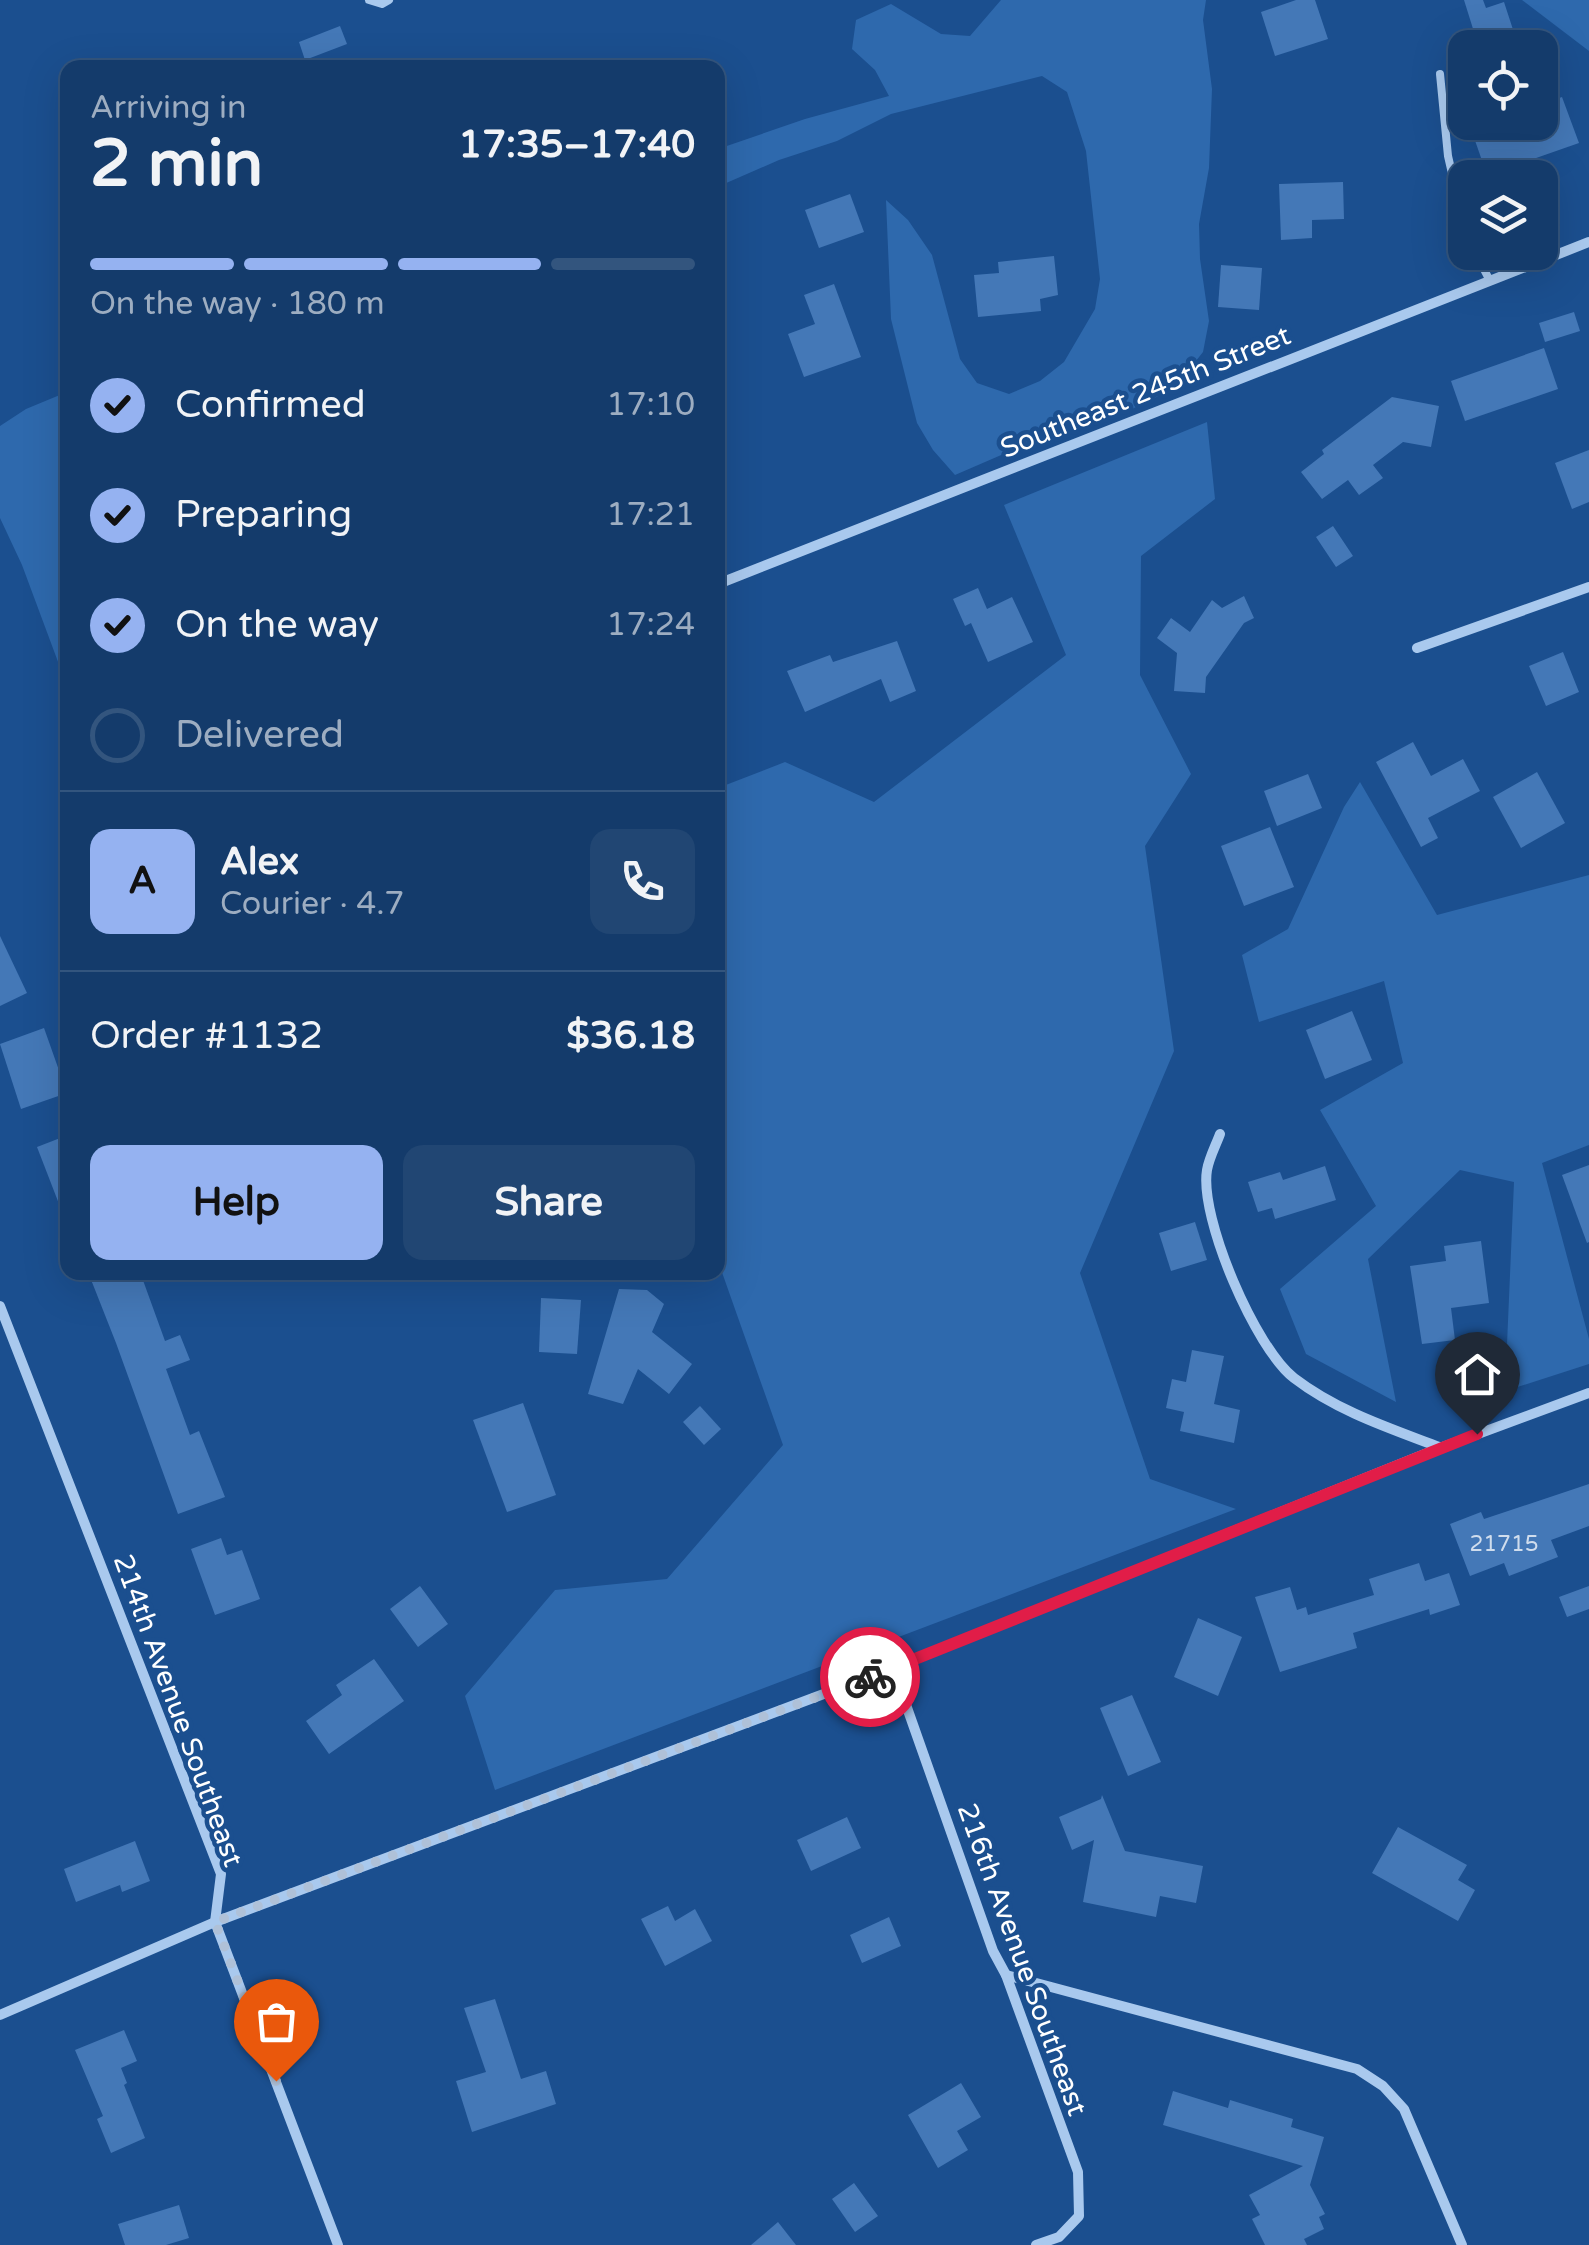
<!DOCTYPE html>
<html lang="en">
<head>
<meta charset="utf-8">
<style>
  :root { --surface:#143b6b; --page:#214673; --text:#f1f3f6; --muted:#9dadc1; --line:#33557e; --accent:#95b2f1 }
  body { margin:0; font-family:"Varela Round",sans-serif; background:var(--page); color:var(--text); height:100vh; display:flex; flex-direction:column; font-size:38px; white-space:nowrap }
  * { box-sizing:border-box; margin:0 }
  p { font-size:32px; color:var(--muted) }
  .icon { flex:none; width:55px; height:55px; fill:none; stroke:currentColor; stroke-width:2; stroke-linecap:round; stroke-linejoin:round }
  .map { position:relative; flex:1; overflow:hidden }
  .sheet { position:absolute; left:60px; top:60px; width:665px; height:1220px; display:flex; flex-direction:column; background:var(--surface); border-radius:20px; box-shadow:0 10px 40px #0002,0 0 0 2px var(--line) }
  .sheet>* { flex:none }
  .tools { position:absolute; left:1448px; top:30px; display:grid; gap:20px }
  .tools a { display:grid; place-items:center; width:110px; height:110px; border-radius:20px; background:var(--surface); box-shadow:0 10px 40px #0002,0 0 0 2px var(--line); font-size:50px }
  .pin { position:absolute; display:grid; place-items:center; width:85px; height:85px; color:#fff; margin:-102px -42px; border-radius:50% 50% 50% 0; rotate:-45deg; box-shadow:0 0 10px #0007 }
  .pin .icon { rotate:45deg }
  .courier { position:absolute; display:grid; place-items:center; width:100px; height:100px; margin:-50px; border:8px solid #e11d48; border-radius:50%; background:#fff; color:#222; box-shadow:0 2px 12px #0007 }
  .summary em { font-style:normal; font-weight:700 }
  .summary div { display:flex; flex-direction:column-reverse }
  .summary { display:flex; align-items:center; justify-content:space-between; height:170px; padding:0 30px }
  h1 { font-size:65px; font-weight:700; line-height:75px }
  .bar { display:grid; grid-template-columns:repeat(4,1fr); gap:15px 10px; align-content:center; height:120px; padding:0 30px }
  .bar i { height:12px; border-radius:8px; background:var(--line) }
  .bar .active { background:var(--accent) }
  .bar p { grid-column:span 4 }
  .line { display:flex; align-items:center; gap:25px; padding:0 30px; border-top:2px solid var(--line) }
  .line div { flex:1 }
  .round { display:grid; place-items:center; flex:none; width:105px; height:105px; border-radius:20px; background:var(--page) }
  ol { padding:0 30px; list-style:none }
  li { display:flex; align-items:center; gap:30px; height:110px }
  li p { margin-inline-start:auto }
  li .icon { padding:10px; border-radius:50%; background:var(--accent); color:#111; stroke-width:4 }
  li:last-child { color:var(--muted) }
  li i { width:55px; height:55px; border:5px solid var(--line); border-radius:50% }
  .action { display:flex; gap:20px; margin-top:auto; padding:20px 30px }
  .action a { flex:1; height:115px; border-radius:20px; background:var(--accent); color:#111; font-size:40px; font-weight:700; line-height:115px; text-align:center }
  .action a+a { background:var(--page); color:var(--text) }
  .map>svg:first-child { display:block }
  .green { fill:#2e69ad }
  .building { fill:#4478b7 }
  .lines { fill:none; stroke-linecap:round; stroke-linejoin:round }
  .lane { stroke:#a9c9ee; stroke-width:8 }
  .street { stroke:#a9c9ee; stroke-width:10 }
  .done { stroke:#afc1d8; stroke-width:10; stroke-dasharray:0 18 }
  .route { stroke:#e11d48; stroke-width:12 }
  .labels { text-anchor:middle; stroke-width:9; stroke-linejoin:round; paint-order:stroke }
  .number-label { font-size:22px; fill:#d0dded }
  .street-label { font-size:28px; fill:#fff; stroke:#1b4f8f }
</style>
</head>
<body>
<div class="map">
<svg width="1589" height="2245" viewBox="0 0 1589 2245">
  <rect width="100%" height="100%" fill="#1b4f8f"/>
  <g class="green">
    <path d="M 1001,0 L 1206,0 L 1203,20 L 1212,89 L 1209,168 L 1199,224 L 1200,259 L 1209,321 L 1203,352 L 1184,376 L 1160,395 L 1132,409 L 1076,432 L 1043,437 L 955,475 L 933,450 L 917,423 L 891,319 L 886,200 L 908,220 L 932,255 L 960,359 L 977,383 L 1009,394 L 1040,381 L 1064,362 L 1095,309 L 1100,279 L 1086,151 L 1067,92 L 1042,76 L 891,114 L 837,141 L 779,160 L 724,184 L 718,201 L 718,149 L 805,119 L 889,96 L 875,70 L 852,49 L 856,20 L 891,4 L 941,34 L 970,36 Z"/>
    <path d="M 1522,0 L 1589,0 L 1589,51 Z"/>
    <path d="M 67,392 L 67,686 L 22,565 L 0,518 L 0,426 L 26,409 Z"/>
    <path d="M 1207,422 L 1215,499 L 1141,556 L 1140,675 L 1191,774 L 1145,846 L 1174,1051 L 1080,1273 L 1150,1479 L 1236,1509 L 495,1790 L 465,1696 L 555,1590 L 667,1579 L 783,1445 L 718,1261 L 718,788 L 785,762 L 874,802 L 1066,655 L 1004,505 Z"/>
    <path d="M 1360,782 L 1437,915 L 1589,875 L 1589,1145 L 1542,1163 L 1589,1339 L 1589,1364 L 1505,1391 L 1514,1182 L 1460,1170 L 1368,1259 L 1396,1402 L 1306,1354 L 1280,1289 L 1376,1206 L 1320,1110 L 1403,1063 L 1384,981 L 1259,1022 L 1242,955 L 1288,929 L 1344,807 Z"/>
  </g>
  <g class="building">
    <path d="M 1296,0 L 1315,0 L 1328,39 L 1275,56 L 1261,12 Z"/>
    <path d="M 1464,0 L 1483,0 L 1486,8 L 1504,2 L 1519,48 L 1479,48 Z"/>
    <path d="M 340,26 L 347,44 L 305,60 L 299,42 Z"/>
    <path d="M 1562,97 L 1579,143 L 1487,175 L 1471,129 L 1490,122 L 1540,122 L 1540,105 Z"/>
    <path d="M 1343,182 L 1344,219 L 1312,220 L 1312,238 L 1281,240 L 1279,184 Z"/>
    <path d="M 850,194 L 864,232 L 819,248 L 805,210 Z"/>
    <path d="M 1054,256 L 1058,295 L 1040,299 L 1041,311 L 978,317 L 974,275 L 999,273 L 998,262 Z"/>
    <path d="M 1221,265 L 1262,268 L 1259,310 L 1218,307 Z"/>
    <path d="M 834,284 L 861,357 L 804,377 L 788,334 L 815,324 L 804,295 Z"/>
    <path d="M 1574,312 L 1580,331 L 1545,342 L 1539,323 Z"/>
    <path d="M 1544,348 L 1558,389 L 1465,421 L 1451,381 Z"/>
    <path d="M 1392,397 L 1439,406 L 1431,447 L 1403,442 L 1373,465 L 1383,478 L 1359,495 L 1348,480 L 1322,499 L 1301,472 L 1324,454 L 1322,450 Z"/>
    <path d="M 1589,450 L 1589,502 L 1572,509 L 1555,463 Z"/>
    <path d="M 1333,526 L 1353,556 L 1336,567 L 1316,537 Z"/>
    <path d="M 978,588 L 987,609 L 1012,597 L 1033,642 L 988,662 L 971,623 L 965,626 L 953,599 Z"/>
    <path d="M 1244,596 L 1254,618 L 1244,623 L 1206,677 L 1205,693 L 1174,691 L 1177,653 L 1157,638 L 1171,618 L 1190,632 L 1212,600 L 1222,608 Z"/>
    <path d="M 897,641 L 916,691 L 890,702 L 881,679 L 805,712 L 787,671 L 830,655 L 833,662 Z"/>
    <path d="M 1563,652 L 1579,692 L 1546,706 L 1529,666 Z"/>
    <path d="M 1413,742 L 1431,776 L 1463,759 L 1480,791 L 1428,818 L 1438,838 L 1421,847 L 1376,762 Z"/>
    <path d="M 1537,772 L 1565,823 L 1521,848 L 1493,797 Z"/>
    <path d="M 1308,774 L 1322,808 L 1277,826 L 1264,791 Z"/>
    <path d="M 1270,827 L 1294,887 L 1244,906 L 1221,846 Z"/>
    <path d="M 0,936 L 27,993 L 0,1006 Z"/>
    <path d="M 1352,1011 L 1372,1060 L 1325,1079 L 1306,1030 Z"/>
    <path d="M 44,1028 L 67,1093 L 21,1109 L 0,1044 Z"/>
    <path d="M 68,1135 L 68,1222 L 66,1222 L 37,1147 Z"/>
    <path d="M 1589,1165 L 1589,1242 L 1587,1243 L 1562,1175 Z"/>
    <path d="M 1325,1166 L 1336,1200 L 1275,1219 L 1272,1208 L 1258,1212 L 1248,1182 L 1280,1172 L 1283,1180 Z"/>
    <path d="M 1195,1222 L 1207,1260 L 1171,1271 L 1159,1233 Z"/>
    <path d="M 1481,1241 L 1489,1303 L 1451,1308 L 1455,1340 L 1422,1344 L 1410,1266 L 1446,1261 L 1444,1246 Z"/>
    <path d="M 88,1272 L 140,1272 L 165,1341 L 180,1335 L 190,1360 L 166,1369 L 190,1435 L 199,1431 L 225,1497 L 178,1514 L 116,1343 Z"/>
    <path d="M 619,1289 L 647,1290 L 664,1304 L 652,1332 L 692,1364 L 669,1394 L 638,1369 L 623,1404 L 588,1394 Z"/>
    <path d="M 541,1298 L 581,1300 L 577,1354 L 539,1352 Z"/>
    <path d="M 1192,1350 L 1224,1356 L 1214,1404 L 1240,1410 L 1234,1443 L 1180,1431 L 1184,1412 L 1166,1408 L 1172,1379 L 1186,1382 Z"/>
    <path d="M 523,1403 L 556,1495 L 507,1512 L 473,1420 Z"/>
    <path d="M 700,1406 L 721,1429 L 704,1445 L 683,1422 Z"/>
    <path d="M 1589,1484 L 1589,1526 L 1551,1540 L 1558,1557 L 1509,1576 L 1504,1563 L 1470,1576 L 1450,1524 L 1481,1512 L 1484,1519 Z"/>
    <path d="M 221,1538 L 227,1555 L 242,1550 L 260,1599 L 215,1615 L 191,1549 Z"/>
    <path d="M 1419,1563 L 1425,1581 L 1449,1573 L 1460,1605 L 1430,1615 L 1429,1609 L 1353,1633 L 1357,1648 L 1280,1672 L 1255,1597 L 1290,1587 L 1297,1610 L 1306,1607 L 1308,1615 L 1374,1595 L 1369,1579 Z"/>
    <path d="M 420,1586 L 448,1624 L 418,1647 L 390,1609 Z"/>
    <path d="M 1589,1586 L 1589,1609 L 1567,1617 L 1559,1597 Z"/>
    <path d="M 1198,1618 L 1242,1637 L 1218,1696 L 1174,1677 Z"/>
    <path d="M 374,1659 L 404,1701 L 329,1754 L 306,1721 L 342,1695 L 336,1685 Z"/>
    <path d="M 1132,1695 L 1161,1762 L 1128,1776 L 1100,1708 Z"/>
    <path d="M 1102,1795 L 1125,1851 L 1203,1866 L 1196,1903 L 1160,1896 L 1156,1917 L 1083,1902 L 1094,1840 L 1072,1850 L 1059,1817 L 1101,1799 Z"/>
    <path d="M 847,1817 L 861,1848 L 811,1871 L 797,1840 Z"/>
    <path d="M 1398,1827 L 1467,1865 L 1458,1880 L 1475,1890 L 1458,1921 L 1372,1873 Z"/>
    <path d="M 135,1841 L 150,1881 L 122,1892 L 120,1885 L 76,1902 L 64,1869 Z"/>
    <path d="M 668,1906 L 675,1921 L 695,1909 L 712,1941 L 665,1966 L 641,1919 Z"/>
    <path d="M 889,1917 L 901,1946 L 862,1963 L 850,1935 Z"/>
    <path d="M 495,1999 L 521,2079 L 546,2071 L 556,2104 L 472,2132 L 456,2081 L 486,2072 L 464,2008 Z"/>
    <path d="M 124,2030 L 137,2061 L 121,2068 L 127,2083 L 124,2085 L 145,2138 L 111,2153 L 97,2119 L 103,2116 L 75,2050 Z"/>
    <path d="M 961,2083 L 981,2117 L 957,2131 L 968,2150 L 938,2168 L 908,2115 Z"/>
    <path d="M 1173,2091 L 1228,2108 L 1230,2100 L 1293,2119 L 1291,2127 L 1324,2137 L 1310,2185 L 1325,2214 L 1319,2217 L 1324,2229 L 1304,2239 L 1307,2245 L 1265,2245 L 1252,2219 L 1260,2215 L 1249,2195 L 1303,2166 L 1163,2125 Z"/>
    <path d="M 854,2183 L 878,2216 L 855,2232 L 832,2199 Z"/>
    <path d="M 179,2205 L 189,2238 L 166,2245 L 125,2245 L 118,2224 Z"/>
    <path d="M 778,2222 L 796,2245 L 751,2245 Z"/>
  </g>
  <g class="lines">
    <g class="lane">
      <path d="M 369,0 L 382,4 L 389,0"/>
      <path d="M 1440,74 L 1448,156 L 1465,230"/>
      <path d="M 1475,252 L 1489,279"/>
    </g>
    <g class="street">
      <path d="M 718,584 L 1589,242"/>
      <path d="M 1417,648 L 1589,587"/>
      <path d="M 1220,1134 C 1216,1145 1209,1158 1207,1170 C 1199,1218 1256,1349 1294,1378 C 1337,1411 1389,1428 1439,1447"/>
      <path d="M 0,1306 L 221,1874 L 215,1922 L 338,2245"/>
      <path d="M 893,1668 L 993,1951 L 1006,1975 L 1078,2172 L 1079,2216 L 1059,2237 L 1036,2245"/>
      <path d="M 1006,1975 L 1357,2069 L 1383,2086 L 1404,2109 L 1462,2245"/>
      <path d="M 0,2015 L 215,1922 L 893,1668 L 1440,1448 L 1589,1393"/>
    </g>
  </g>
  <g class="lines">
    <path class="done" d="M 276,2081 L 215,1922 L 870,1677"/>
    <path class="route" d="M 870,1677 L 1477,1434"/>
  </g>
  <g class="labels">
    <g class="number-label">
      <text x="1504" y="1551">21715</text>
    </g>
    <g class="street-label">
      <text transform="translate(1145 391) rotate(-22)" y="10">Southeast 245th Street</text>
      <text transform="translate(179 1710) rotate(70)" y="10">214th Avenue Southeast</text>
      <text transform="translate(1023 1959) rotate(70)" y="10">216th Avenue Southeast</text>
    </g>
  </g>
</svg>
<div class="tools">
<a><svg class="icon" aria-label="locate" viewBox="0 0 24 24"><circle cx="12" cy="12" r="6"/><path d="M12 2v4M12 18v4M2 12h4M18 12h4"/></svg></a>
<a><svg class="icon" aria-label="layers" viewBox="0 0 24 24"><path d="M12 4l9 5-9 5-9-5zM3 14l9 5 9-5"/></svg></a>
</div>
<div class="pin" style="left:276px;top:2081px;background:#ea580c"><svg class="icon" aria-label="bag" viewBox="0 0 24 24"><path d="M5 8h14l-1 12H6zM9 8a3 3 0 0 1 6 0"/></svg></div>
<div class="pin" style="left:1477px;top:1434px;background:#1f2937"><svg class="icon" aria-label="home" viewBox="0 0 24 24"><path d="M3 11l9-7 9 7M6 9v11h12V9"/></svg></div>
<div class="courier" style="left:870px;top:1677px"><svg class="icon" aria-label="bike" viewBox="0 0 24 24"><circle cx="6" cy="16" r="4"/><circle cx="18" cy="16" r="4"/><path d="M6 16l4-8h5l3 8M10 8l3 8H6M13 5h3"/></svg></div>
<section class="sheet">
<div class="summary"><div><h1>2 min</h1><p>Arriving in</p></div><em>17:35–17:40</em></div>
<div class="bar"><i class="active"></i><i class="active"></i><i class="active"></i><i></i><p>On the way · 180 m</p></div>
<ol>
<li><svg class="icon" aria-label="check" viewBox="0 0 24 24"><path d="M5 12l5 5 9-10"/></svg>Confirmed<p>17:10</p></li>
<li><svg class="icon" aria-label="check" viewBox="0 0 24 24"><path d="M5 12l5 5 9-10"/></svg>Preparing<p>17:21</p></li>
<li><svg class="icon" aria-label="check" viewBox="0 0 24 24"><path d="M5 12l5 5 9-10"/></svg>On the way<p>17:24</p></li>
<li><i></i>Delivered</li>
</ol>
<div class="line" style="height:180px"><b class="round" style="background:var(--accent);color:#111">A</b><div><b>Alex</b><p>Courier · 4.7</p></div><a class="round"><svg class="icon" aria-label="phone" viewBox="0 0 24 24"><path d="M5 4h4l2 5-3 2q2 4 5 5l2-3 5 2v4C11 20 4 13 5 4z"/></svg></a></div>
<div class="line" style="height:130px"><div>Order #1132</div><b>$36.18</b></div>
<div class="action"><a>Help</a><a>Share</a></div>
</section>
</div>
</body>
</html>
